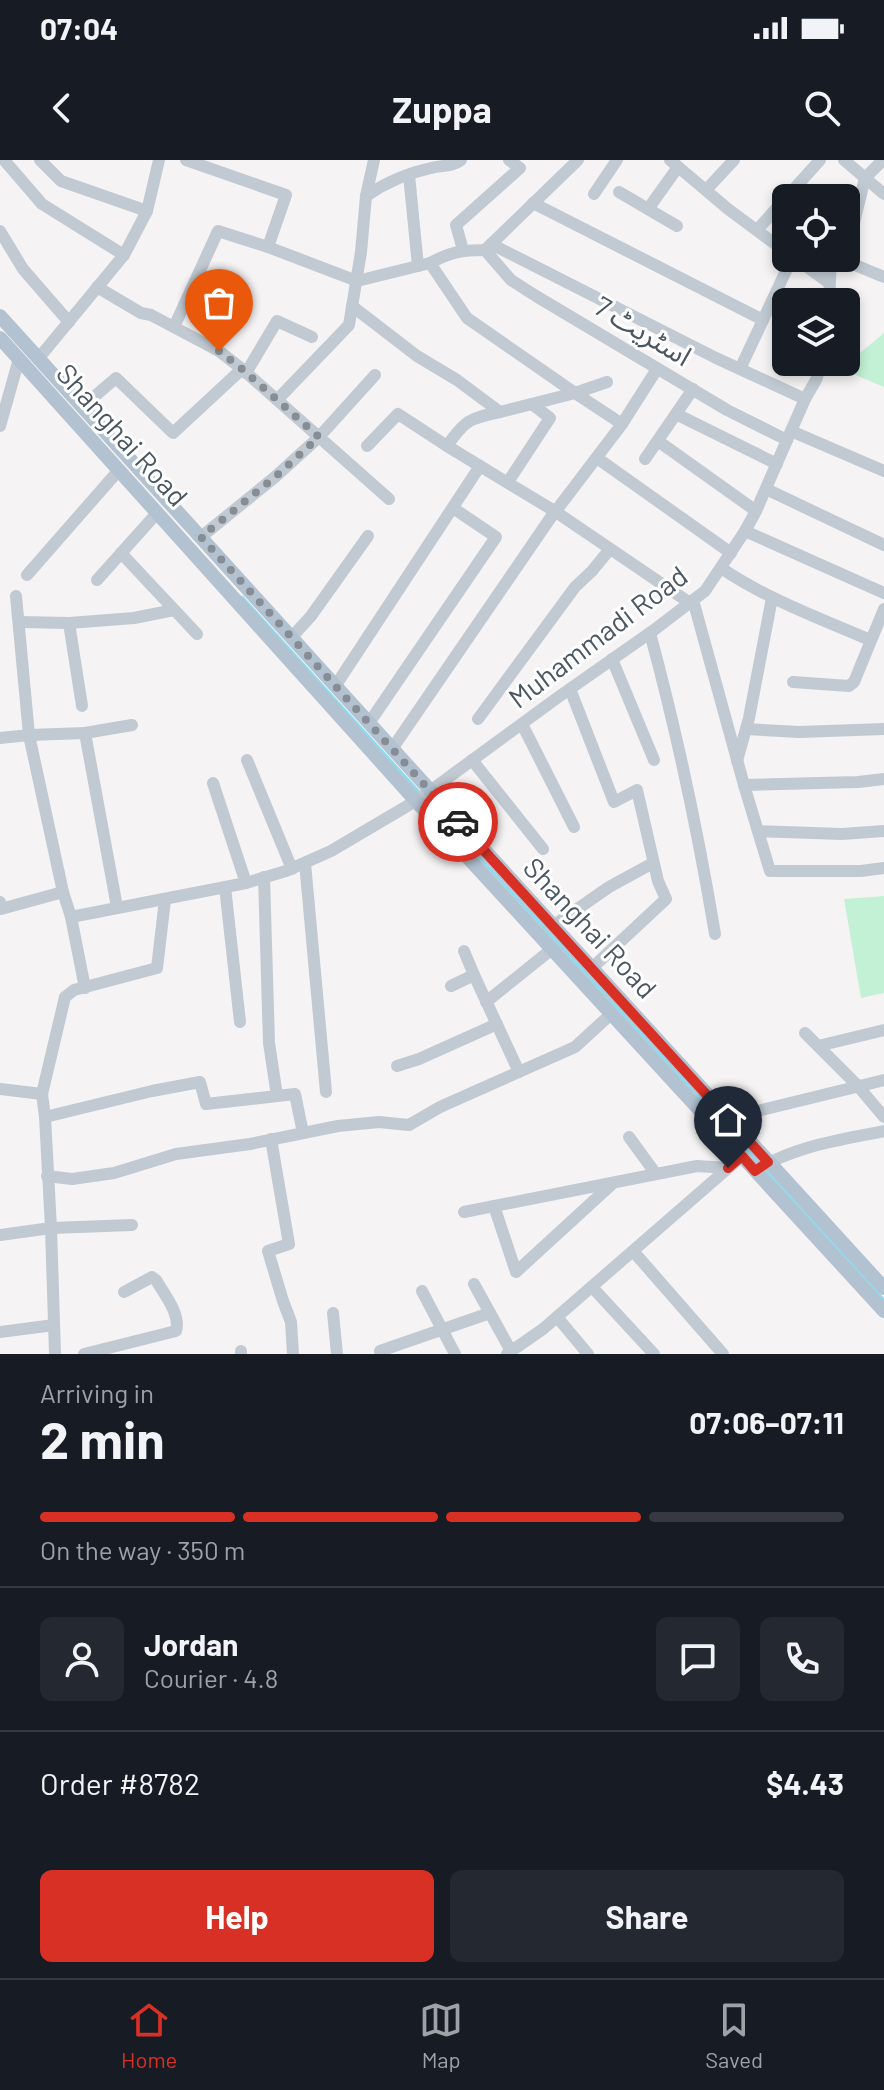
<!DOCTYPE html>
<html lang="en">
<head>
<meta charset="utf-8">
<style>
  :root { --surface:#171b24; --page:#242831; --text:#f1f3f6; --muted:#9ea1a6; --line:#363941; --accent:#d93025 }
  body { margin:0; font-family:Barlow,"Noto Sans Arabic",sans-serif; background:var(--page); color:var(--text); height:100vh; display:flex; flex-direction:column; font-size:30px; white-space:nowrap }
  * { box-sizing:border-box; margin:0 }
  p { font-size:26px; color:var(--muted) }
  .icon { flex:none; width:44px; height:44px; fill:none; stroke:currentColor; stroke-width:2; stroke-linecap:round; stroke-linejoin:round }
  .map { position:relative; height:1194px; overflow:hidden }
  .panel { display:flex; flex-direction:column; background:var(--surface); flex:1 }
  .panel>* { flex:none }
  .tools { position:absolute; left:772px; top:24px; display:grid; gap:16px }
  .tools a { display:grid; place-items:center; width:88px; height:88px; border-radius:12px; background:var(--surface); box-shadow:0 4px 12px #0003; font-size:40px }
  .pin { position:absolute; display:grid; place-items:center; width:68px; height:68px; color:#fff; margin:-82px -34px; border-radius:50% 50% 50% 0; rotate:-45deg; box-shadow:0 0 8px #0007 }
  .pin .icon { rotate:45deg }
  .courier { position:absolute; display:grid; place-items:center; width:80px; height:80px; margin:-40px; border:6px solid #d93025; border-radius:50%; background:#fff; color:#222; box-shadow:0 2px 10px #0007 }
  .overview em { font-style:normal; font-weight:700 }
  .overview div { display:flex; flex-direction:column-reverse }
  .overview { display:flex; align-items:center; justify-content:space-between; height:136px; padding:0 40px }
  h1 { font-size:52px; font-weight:700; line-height:60px }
  .bar { display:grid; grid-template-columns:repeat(4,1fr); gap:12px 8px; align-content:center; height:96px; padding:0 40px }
  .bar i { height:10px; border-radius:6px; background:var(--line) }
  .bar .active { background:var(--accent) }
  .bar p { grid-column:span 4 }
  .line { display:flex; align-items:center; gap:20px; padding:0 40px; border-top:2px solid var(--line) }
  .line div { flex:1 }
  .round { display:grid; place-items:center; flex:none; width:84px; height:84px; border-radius:12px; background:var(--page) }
  .primary-button { display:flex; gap:16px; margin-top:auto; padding:16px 40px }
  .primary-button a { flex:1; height:92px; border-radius:12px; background:var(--accent); color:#fff; font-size:32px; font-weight:700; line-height:92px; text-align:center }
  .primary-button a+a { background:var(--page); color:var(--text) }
  .status { display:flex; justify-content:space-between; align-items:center; height:56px; padding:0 40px; background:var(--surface); direction:ltr }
  .status svg { height:22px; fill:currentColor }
  header { display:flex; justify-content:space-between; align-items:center; height:104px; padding:0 40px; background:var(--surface); font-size:36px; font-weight:700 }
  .menu { display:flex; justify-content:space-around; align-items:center; height:112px; border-top:2px solid var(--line); background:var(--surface); font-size:22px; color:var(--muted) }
  .menu a { display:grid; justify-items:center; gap:4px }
  .menu .active { color:var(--accent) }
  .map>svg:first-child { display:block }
  .green { fill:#c3f1d5 }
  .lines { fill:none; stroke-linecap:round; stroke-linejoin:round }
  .stream { stroke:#90daee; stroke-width:3 }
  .minor { stroke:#c1cad2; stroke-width:12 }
  .major { stroke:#b3c2d1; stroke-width:14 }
  .done { stroke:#868d94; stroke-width:8; stroke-dasharray:0 14.4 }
  .route { stroke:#d93025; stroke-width:10 }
  .labels { text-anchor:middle; stroke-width:6; stroke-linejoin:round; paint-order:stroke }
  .street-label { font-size:28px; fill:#4a5661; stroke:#fff }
</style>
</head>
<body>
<div class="status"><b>07:04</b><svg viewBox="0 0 49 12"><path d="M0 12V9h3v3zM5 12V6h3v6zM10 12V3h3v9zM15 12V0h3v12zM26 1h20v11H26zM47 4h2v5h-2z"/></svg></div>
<header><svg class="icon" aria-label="back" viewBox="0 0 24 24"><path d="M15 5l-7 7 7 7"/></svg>Zuppa<svg class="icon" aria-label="search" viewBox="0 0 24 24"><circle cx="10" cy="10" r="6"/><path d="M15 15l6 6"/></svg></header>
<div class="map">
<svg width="884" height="1194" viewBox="0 0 884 1194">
  <rect width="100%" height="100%" fill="#f5f3f3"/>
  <g class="green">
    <path d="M 884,173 L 884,227 L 841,209 Z"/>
    <path d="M 884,736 L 884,833 L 861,838 L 844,739 Z"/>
  </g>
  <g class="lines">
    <g class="stream">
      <path d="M 242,437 L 419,632"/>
      <path d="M 425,638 L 760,1004"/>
      <path d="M 765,1010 L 884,1140"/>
    </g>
    <g class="minor">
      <path d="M 4,0 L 42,44 L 124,95"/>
      <path d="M 40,0 L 61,21 L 147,51"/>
      <path d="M 186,0 L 286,35 L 268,87 L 357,121 L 430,103 L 467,158 L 575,233 L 607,222"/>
      <path d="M 670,0 L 728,49 L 786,92"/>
      <path d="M 844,0 L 884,34"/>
      <path d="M 409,15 L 418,106"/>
      <path d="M 706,30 L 734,0"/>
      <path d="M 619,32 L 677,66"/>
      <path d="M 594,34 L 617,0"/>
      <path d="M 366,36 C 385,23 408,13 431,8 C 442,5 452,7 461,0"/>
      <path d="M 533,43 L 763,160"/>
      <path d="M 648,49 L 678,7"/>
      <path d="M 757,70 L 820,0"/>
      <path d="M 0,71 L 23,109 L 69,162"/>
      <path d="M 846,75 L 851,75 L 865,18 L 883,0"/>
      <path d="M 491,84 L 716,198 L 805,239"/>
      <path d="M 463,90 L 456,65 L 520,8 L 509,0"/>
      <path d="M 485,90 L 511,120 L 536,136 L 727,250 L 787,280"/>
      <path d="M 795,98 L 829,123"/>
      <path d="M 838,98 L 884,117"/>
      <path d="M 430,103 C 451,92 461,90 485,90 L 578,0"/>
      <path d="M 829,142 L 831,98"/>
      <path d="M 352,146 L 417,196 L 457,220 L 500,252 L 575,233 L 622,264"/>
      <path d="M 174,167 L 218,71 L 268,87"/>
      <path d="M 38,199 L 124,95 L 147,51 L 159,0"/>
      <path d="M 740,209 L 792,98"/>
      <path d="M 246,213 L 277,161 L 312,177"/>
      <path d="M 375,215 L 319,277 L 389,339"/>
      <path d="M 277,240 L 349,165 L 361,92 L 366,36 L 374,0"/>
      <path d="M 82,247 L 116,218 L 173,273 L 242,209 L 219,191 L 151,155 L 141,153 L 97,127"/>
      <path d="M 500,252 C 470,258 465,260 447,286 L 556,352 L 690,443"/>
      <path d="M 676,254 L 777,304"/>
      <path d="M 0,266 L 19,199"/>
      <path d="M 791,271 L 884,311"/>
      <path d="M 658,281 L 756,351"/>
      <path d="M 367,286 L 398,254 L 447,286"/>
      <path d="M 597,298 L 731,393"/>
      <path d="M 645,299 L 693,229"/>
      <path d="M 508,322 L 550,258 L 532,244"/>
      <path d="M 766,329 L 884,385"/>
      <path d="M 745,371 L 884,433"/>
      <path d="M 201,377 L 275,317 L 319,277 L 242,209"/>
      <path d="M 121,393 L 197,474"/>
      <path d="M 721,408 C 767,439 819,458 870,480"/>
      <path d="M 27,415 L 119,310"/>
      <path d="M 97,420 L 157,353"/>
      <path d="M 16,436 L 29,575 L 63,732 L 71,757 L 85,828"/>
      <path d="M 693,440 L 744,625 L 770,711 L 861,711 L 884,708"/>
      <path d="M 19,462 L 69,463 L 134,458 L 174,450"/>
      <path d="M 69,463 L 82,546"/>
      <path d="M 650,473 C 677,573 698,672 715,774"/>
      <path d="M 292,477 L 311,456 L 368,376"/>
      <path d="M 612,499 L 654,600"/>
      <path d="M 793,522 L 849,526 L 854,522 L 884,449"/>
      <path d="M 336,525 L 480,306"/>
      <path d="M 570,529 L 614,642 L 637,630 L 658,721 L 666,739 L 592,808"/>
      <path d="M 478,559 L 575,427 L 592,411 L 610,389"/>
      <path d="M 369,563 L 496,377 L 453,348"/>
      <path d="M 522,564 L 574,667"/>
      <path d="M 746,569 L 799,572 L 884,569"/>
      <path d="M 0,578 L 29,575 L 85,573"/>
      <path d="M 392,589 L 549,360 L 622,264 L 657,209"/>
      <path d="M 247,600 L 292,709"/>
      <path d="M 472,600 L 543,689"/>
      <path d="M 737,601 L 749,558 L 772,438"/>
      <path d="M 213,623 L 246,723"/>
      <path d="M 744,625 L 858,622 L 884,619"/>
      <path d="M 758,671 L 842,674 L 884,671"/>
      <path d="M 305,703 L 326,932"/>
      <path d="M 264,717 L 269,883 L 277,936"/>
      <path d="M 225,727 L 240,862"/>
      <path d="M 0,742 L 1,749 L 63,732"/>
      <path d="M 117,747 L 85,573 L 132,565"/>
      <path d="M 71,757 L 246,723 L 286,711 L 331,691 L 419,639 L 557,538 L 654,470 L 705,431 L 745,371 L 756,351 L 805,239 L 816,220 L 822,202"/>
      <path d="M 553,766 L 609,727 L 653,703"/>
      <path d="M 464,791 L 474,815"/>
      <path d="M 451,826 L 474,815 L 519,912"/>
      <path d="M 486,842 L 552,789"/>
      <path d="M 805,873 L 857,925 L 884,957"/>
      <path d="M 818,886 L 884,870"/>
      <path d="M 397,906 L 419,899 L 497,864"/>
      <path d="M 0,929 L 42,934"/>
      <path d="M 45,957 L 152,931 L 200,922 L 206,944 L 295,934 L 303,973"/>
      <path d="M 731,961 L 737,956 L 884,920"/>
      <path d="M 629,977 L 656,1014"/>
      <path d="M 271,979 L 289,1084 L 268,1091 L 283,1141 L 291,1162 L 293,1194"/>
      <path d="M 755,1011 C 793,986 841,980 884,971"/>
      <path d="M 47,1016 L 72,1019 L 114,1013 L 176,994 L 250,984 L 338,966 L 379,962 L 409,965 L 440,947 L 575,887 L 611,854"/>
      <path d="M 494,1046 L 516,1112 L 612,1024"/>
      <path d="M 464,1052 L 697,1006 L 728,1008"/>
      <path d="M 0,1075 L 51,1068 L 132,1065"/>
      <path d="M 633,1091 L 723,1194"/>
      <path d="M 474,1124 L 511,1191"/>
      <path d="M 592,1127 L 654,1194"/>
      <path d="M 422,1131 L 455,1194"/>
      <path d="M 333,1153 L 337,1194"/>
      <path d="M 557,1157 L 588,1194"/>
      <path d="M 0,1172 L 54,1165"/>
      <path d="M 241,1191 L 241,1194"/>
      <path d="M 380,1191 L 490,1153"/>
      <path d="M 55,1194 L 51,1068 L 45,957 L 42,934 L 65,837 L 74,830 L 157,808 L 165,740"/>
      <path d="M 84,1194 L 176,1171 C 181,1154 164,1134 156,1120 L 152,1117 L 124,1132"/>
      <path d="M 507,1194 L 543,1169 L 742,996"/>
    </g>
    <g class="major">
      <path d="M 0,156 C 294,481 588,805 884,1128"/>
      <path d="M 0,178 L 416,641 L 884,1151"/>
    </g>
  </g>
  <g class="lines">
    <path class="done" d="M 219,191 L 242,209 L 319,277 L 275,317 L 201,377 L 458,662"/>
    <path class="route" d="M 458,662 L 768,1002 L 755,1011 L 742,996 L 728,1008"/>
  </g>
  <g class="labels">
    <g class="street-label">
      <text transform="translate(643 171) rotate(31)" y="10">اسٹریٹ 7</text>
      <text transform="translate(122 275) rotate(48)" y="10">Shanghai Road</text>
      <text transform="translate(598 477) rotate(-37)" y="10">Muhammadi Road</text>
      <text transform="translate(590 768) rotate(47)" y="10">Shanghai Road</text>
    </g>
  </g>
</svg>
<div class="tools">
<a><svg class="icon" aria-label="locate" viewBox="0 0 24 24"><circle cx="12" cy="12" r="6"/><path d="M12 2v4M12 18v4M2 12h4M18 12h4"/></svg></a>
<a><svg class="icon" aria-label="layers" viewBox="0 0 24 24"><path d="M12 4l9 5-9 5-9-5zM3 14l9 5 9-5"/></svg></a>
</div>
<div class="pin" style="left:219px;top:191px;background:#ea580c"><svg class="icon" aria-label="bag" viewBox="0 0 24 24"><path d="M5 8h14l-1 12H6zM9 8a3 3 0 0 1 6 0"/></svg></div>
<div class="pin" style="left:728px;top:1008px;background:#1f2937"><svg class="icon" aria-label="home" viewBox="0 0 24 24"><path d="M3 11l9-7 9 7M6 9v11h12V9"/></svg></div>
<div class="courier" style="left:458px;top:662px"><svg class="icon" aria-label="car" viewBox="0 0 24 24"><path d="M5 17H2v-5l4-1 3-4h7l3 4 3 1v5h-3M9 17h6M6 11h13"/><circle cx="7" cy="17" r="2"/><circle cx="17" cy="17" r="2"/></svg></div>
</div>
<section class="panel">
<div class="overview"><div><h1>2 min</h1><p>Arriving in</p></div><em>07:06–07:11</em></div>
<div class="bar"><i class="active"></i><i class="active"></i><i class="active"></i><i></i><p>On the way · 350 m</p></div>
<div class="line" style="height:144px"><a class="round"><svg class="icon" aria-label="person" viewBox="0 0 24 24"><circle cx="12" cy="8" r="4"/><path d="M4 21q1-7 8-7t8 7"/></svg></a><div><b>Jordan</b><p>Courier · 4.8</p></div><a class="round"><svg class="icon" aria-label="chat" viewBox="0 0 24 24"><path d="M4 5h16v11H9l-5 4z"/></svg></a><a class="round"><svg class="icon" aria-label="phone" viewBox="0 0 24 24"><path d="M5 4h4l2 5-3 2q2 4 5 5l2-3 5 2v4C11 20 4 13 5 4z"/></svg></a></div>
<div class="line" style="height:104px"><div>Order #8782</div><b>$4.43</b></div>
<div class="primary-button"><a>Help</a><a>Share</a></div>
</section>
<nav class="menu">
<a class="active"><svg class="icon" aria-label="home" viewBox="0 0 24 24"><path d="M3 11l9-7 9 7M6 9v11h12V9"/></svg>Home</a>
<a><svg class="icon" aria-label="map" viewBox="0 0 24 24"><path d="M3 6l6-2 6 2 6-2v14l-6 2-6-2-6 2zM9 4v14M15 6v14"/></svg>Map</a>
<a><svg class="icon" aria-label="saved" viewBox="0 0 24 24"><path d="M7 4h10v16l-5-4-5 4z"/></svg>Saved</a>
</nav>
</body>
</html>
